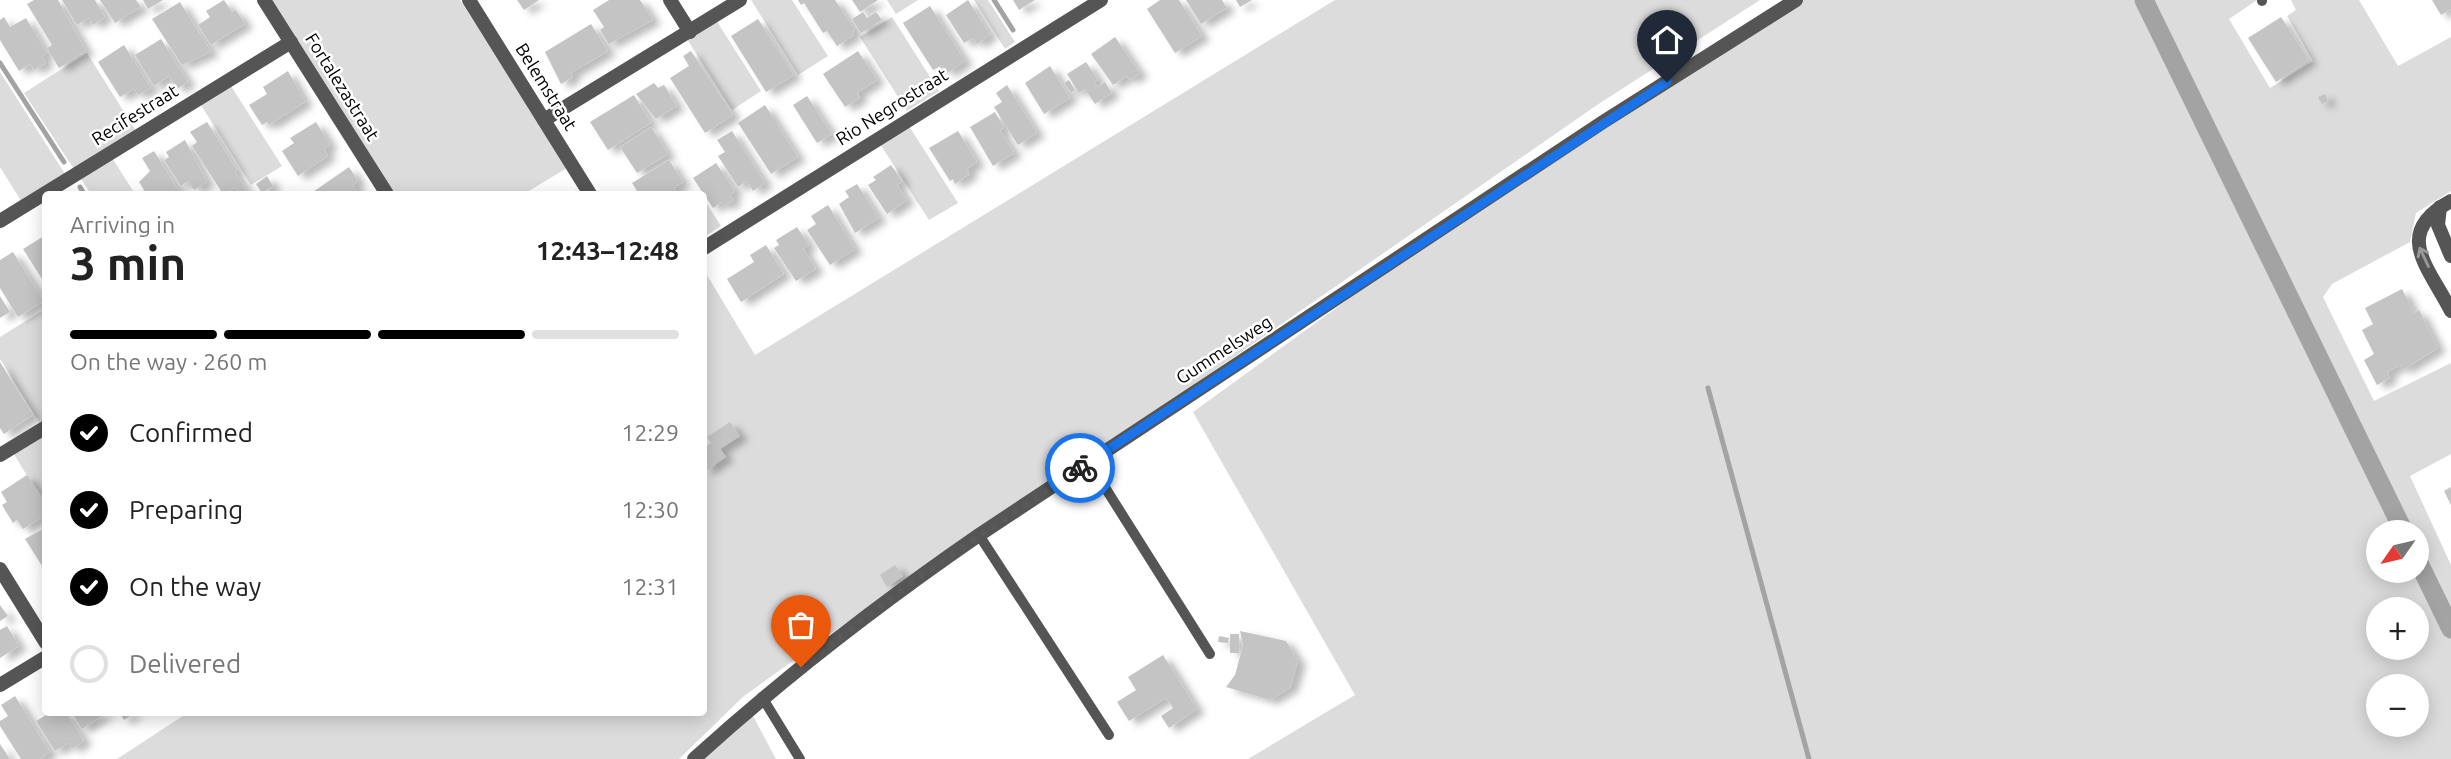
<!DOCTYPE html>
<html lang="en">
<head>
<meta charset="utf-8">
<style>
  :root { --surface:#fff; --page:#f6f6f6; --text:#222; --muted:#767676; --line:#e0e0e0; --accent:#000 }
  body { margin:0; font-family:Ubuntu,sans-serif; background:var(--page); color:var(--text); height:100vh; display:flex; flex-direction:column; font-size:26px; white-space:nowrap }
  * { box-sizing:border-box; margin:0 }
  p { font-size:23px; color:var(--muted) }
  .icon { flex:none; width:38px; height:38px; fill:none; stroke:currentColor; stroke-width:2; stroke-linecap:round; stroke-linejoin:round }
  .map { position:relative; flex:1; overflow:hidden }
  .side { position:absolute; left:42px; top:191px; width:665px; height:525px; display:flex; flex-direction:column; background:var(--surface); border-radius:7px; box-shadow:0 4px 18px #0003 }
  .side>* { flex:none }
  .needle { width:46px; rotate:236deg }
  .controls { position:absolute; left:2366px; top:520px; display:grid; gap:14px }
  .controls a { display:grid; place-items:center; width:63px; height:63px; border-radius:50%; background:var(--surface); box-shadow:0 4px 18px #0003; font-size:35px }
  .pin { position:absolute; display:grid; place-items:center; width:60px; height:60px; color:#fff; margin:-72px -30px; border-radius:50% 50% 50% 0; rotate:-45deg; box-shadow:0 0 7px #0007 }
  .pin .icon { rotate:45deg }
  .courier { position:absolute; display:grid; place-items:center; width:70px; height:70px; margin:-35px; border:5px solid #1a73e8; border-radius:50%; background:#fff; color:#222; box-shadow:0 2px 9px #0007 }
  .head em { font-style:normal; font-weight:600 }
  .head div { display:flex; flex-direction:column-reverse }
  .head { display:flex; align-items:center; justify-content:space-between; height:119px; padding:0 28px }
  h1 { font-size:46px; font-weight:600; line-height:52px }
  .bar { display:grid; grid-template-columns:repeat(4,1fr); gap:10px 7px; align-content:center; height:84px; padding:0 28px }
  .bar i { height:9px; border-radius:5px; background:var(--line) }
  .bar .selected { background:var(--accent) }
  .bar p { grid-column:span 4 }
  ol { padding:0 28px; list-style:none }
  li { display:flex; align-items:center; gap:21px; height:77px }
  li p { margin-inline-start:auto }
  li .icon { padding:7px; border-radius:50%; background:var(--accent); color:#fff; stroke-width:4 }
  li:last-child { color:var(--muted) }
  li i { width:38px; height:38px; border:4px solid var(--line); border-radius:50% }
  .map>svg:first-child { display:block }
  .green { fill:#dcdcdc; fill-rule:evenodd }
  .lines { fill:none; stroke-linecap:round; stroke-linejoin:round }
  .stream { stroke:#a3a3a3; stroke-width:5 }
  .canal { stroke:#a3a3a3; stroke-width:19 }
  .building { fill:#c4c4c4; filter:url(#shadow) }
  .lane { stroke:#555; stroke-width:10 }
  .street { stroke:#555; stroke-width:14 }
  .oneway { stroke:#999 }
  .done { stroke:#595959; stroke-width:7; stroke-dasharray:0 12.6 }
  .route { stroke:#1a73e8; stroke-width:9 }
  .labels { text-anchor:middle; stroke-width:5; stroke-linejoin:round; paint-order:stroke }
  .street-label { font-size:18px; fill:#000; stroke:#fff }
</style>
</head>
<body>
<div class="map">
<svg width="2451" height="759" viewBox="0 0 2451 759">
  <defs>
    <filter id="shadow"><feDropShadow dx="8" dy="4.5" stdDeviation="3.5" flood-color="#0004"/></filter>
  </defs>
  <rect width="100%" height="100%" fill="#fff"/>
  <g class="green">
    <path d="M 271,0 L 460,0 L 567,168 L 524,194 L 394,194 Z"/>
    <path d="M 751,0 L 792,0 L 828,56 L 798,75 Z"/>
    <path d="M 887,0 L 918,0 L 896,14 Z"/>
    <path d="M 974,0 L 988,0 L 1015,42 L 1005,49 Z"/>
    <path d="M 1335,0 L 1760,0 L 1597,105 L 1182,393 L 918,571 L 744,696 L 679,759 L 117,759 L 189,712 L 704,712 L 704,270 L 755,355 Z"/>
    <path d="M 1783,0 L 2257,0 L 2229,19 L 2270,88 L 2313,61 L 2287,16 L 2296,10 L 2291,0 L 2359,0 L 2398,66 L 2451,37 L 2451,191 L 2416,213 L 2410,242 L 2332,284 L 2323,297 L 2374,401 L 2451,363 L 2451,454 L 2410,476 L 2451,565 L 2451,759 L 1248,759 L 1355,695 L 1193,412 L 1605,113 ZM 2378,532 L 2417,532 L 2417,570 L 2378,570 ZM 2378,609 L 2417,609 L 2417,648 L 2378,648 ZM 2378,686 L 2417,686 L 2417,724 L 2378,724 Z"/>
    <path d="M 892,17 L 939,91 L 907,111 L 860,37 Z"/>
    <path d="M 716,20 L 761,91 L 732,110 L 687,39 Z"/>
    <path d="M 87,53 L 136,131 L 74,169 L 24,93 Z"/>
    <path d="M 0,72 L 65,174 L 21,201 L 0,167 Z"/>
    <path d="M 231,86 L 282,166 L 251,185 L 201,105 Z"/>
    <path d="M 909,126 L 958,203 L 929,220 L 880,144 Z"/>
    <path d="M 111,156 L 135,194 L 91,194 L 79,176 Z"/>
    <path d="M 704,199 L 721,226 L 704,237 Z"/>
    <path d="M 45,309 L 45,422 L 41,425 L 0,359 L 0,337 Z"/>
    <path d="M 40,435 L 45,443 L 45,505 L 12,451 Z"/>
    <path d="M 753,716 L 776,759 L 704,759 Z"/>
  </g>
  <g class="lines">
    <g class="stream">
      <path d="M 994,0 L 1013,30"/>
      <path d="M 0,63 L 64,162"/>
      <path d="M 80,187 L 84,194"/>
      <path d="M 1708,388 L 1809,759"/>
    </g>
    <g class="canal">
      <path d="M 2144,0 L 2404,532"/>
      <path d="M 2417,559 L 2451,629"/>
    </g>
  </g>
  <g class="building">
    <path d="M 34,0 L 58,0 L 86,51 L 59,68 L 47,48 L 52,45 L 27,4 Z"/>
    <path d="M 62,0 L 95,0 L 105,17 L 93,25 L 89,18 L 77,25 Z"/>
    <path d="M 100,0 L 136,0 L 141,7 L 115,23 Z"/>
    <path d="M 143,0 L 163,0 L 148,9 Z"/>
    <path d="M 224,0 L 232,12 L 236,10 L 245,24 L 211,45 L 198,25 L 210,17 L 206,11 Z"/>
    <path d="M 517,0 L 539,0 L 524,10 Z"/>
    <path d="M 609,0 L 640,0 L 653,20 L 609,44 L 600,30 L 604,27 L 593,10 Z"/>
    <path d="M 798,0 L 835,0 L 855,30 L 852,32 L 854,35 L 837,46 L 827,31 L 823,33 L 804,3 L 801,5 Z"/>
    <path d="M 852,0 L 878,0 L 860,12 Z"/>
    <path d="M 968,0 L 990,35 L 977,44 L 973,38 L 964,43 L 946,15 Z"/>
    <path d="M 1013,0 L 1035,0 L 1019,10 Z"/>
    <path d="M 1160,0 L 1179,0 L 1202,36 L 1175,53 L 1147,9 Z"/>
    <path d="M 1186,0 L 1222,0 L 1227,8 L 1201,24 Z"/>
    <path d="M 1236,0 L 1252,0 L 1240,7 Z"/>
    <path d="M 2432,0 L 2451,0 L 2451,9 L 2441,15 Z"/>
    <path d="M 180,2 L 211,52 L 182,65 L 152,19 Z"/>
    <path d="M 930,6 L 965,61 L 947,73 L 942,65 L 933,70 L 903,23 Z"/>
    <path d="M 863,12 L 867,18 L 876,12 L 882,20 L 861,33 L 852,19 Z"/>
    <path d="M 4,17 L 10,27 L 26,18 L 47,53 L 42,56 L 46,63 L 34,70 L 30,64 L 19,71 L 0,40 L 0,20 Z"/>
    <path d="M 2281,17 L 2309,60 L 2276,82 L 2248,38 Z"/>
    <path d="M 758,19 L 794,75 L 766,92 L 731,36 Z"/>
    <path d="M 591,24 L 608,51 L 571,73 L 573,77 L 561,84 L 545,52 Z"/>
    <path d="M 1115,37 L 1140,73 L 1130,80 L 1127,76 L 1113,85 L 1091,54 Z"/>
    <path d="M 161,39 L 188,82 L 177,89 L 169,76 L 154,86 L 135,55 Z"/>
    <path d="M 124,45 L 151,88 L 138,95 L 134,89 L 120,97 L 98,62 Z"/>
    <path d="M 691,51 L 733,115 L 705,133 L 670,78 L 689,66 L 683,56 Z"/>
    <path d="M 858,51 L 877,80 L 857,93 L 860,98 L 845,107 L 823,74 Z"/>
    <path d="M 1086,62 L 1098,80 L 1095,83 L 1098,87 L 1105,82 L 1112,93 L 1095,104 L 1085,89 L 1079,93 L 1067,74 Z"/>
    <path d="M 1050,66 L 1070,98 L 1044,114 L 1025,83 Z"/>
    <path d="M 288,71 L 305,102 L 269,125 L 267,122 L 262,125 L 249,105 L 267,94 L 263,87 Z"/>
    <path d="M 1069,80 L 1075,90 L 1071,93 L 1064,83 Z"/>
    <path d="M 654,83 L 658,88 L 664,85 L 677,106 L 656,119 L 636,94 Z"/>
    <path d="M 1007,85 L 1037,133 L 1018,145 L 994,107 L 1002,102 L 996,93 Z"/>
    <path d="M 2325,94 L 2328,101 L 2322,104 L 2318,97 Z"/>
    <path d="M 634,95 L 651,123 L 608,150 L 590,122 Z"/>
    <path d="M 807,96 L 832,134 L 817,143 L 793,105 Z"/>
    <path d="M 765,105 L 798,157 L 771,174 L 738,123 Z"/>
    <path d="M 995,112 L 1004,128 L 1000,130 L 1014,153 L 993,166 L 970,127 Z"/>
    <path d="M 207,122 L 237,170 L 235,172 L 246,190 L 240,194 L 236,187 L 223,194 L 192,146 L 197,142 L 190,132 Z"/>
    <path d="M 316,122 L 330,145 L 324,149 L 328,156 L 298,176 L 282,151 L 294,143 L 290,138 Z"/>
    <path d="M 651,127 L 668,154 L 637,173 L 620,147 Z"/>
    <path d="M 732,131 L 765,183 L 753,191 L 747,181 L 738,187 L 718,156 L 725,152 L 717,140 Z"/>
    <path d="M 958,131 L 977,162 L 967,169 L 970,174 L 955,184 L 953,179 L 950,181 L 929,148 Z"/>
    <path d="M 185,140 L 207,182 L 194,190 L 188,181 L 181,186 L 164,160 L 169,157 L 166,152 Z"/>
    <path d="M 154,151 L 181,194 L 142,192 L 144,190 L 139,182 L 150,171 L 142,158 Z"/>
    <path d="M 669,160 L 683,182 L 674,188 L 678,194 L 639,194 L 632,183 Z"/>
    <path d="M 716,163 L 735,191 L 730,195 L 734,200 L 724,206 L 722,202 L 713,208 L 693,178 Z"/>
    <path d="M 891,165 L 902,181 L 897,185 L 907,200 L 887,214 L 868,185 L 876,180 L 873,177 Z"/>
    <path d="M 349,167 L 358,181 L 353,185 L 359,194 L 310,194 Z"/>
    <path d="M 267,176 L 273,186 L 262,193 L 256,184 Z"/>
    <path d="M 857,184 L 879,218 L 855,233 L 839,204 L 849,197 L 845,191 Z"/>
    <path d="M 828,205 L 855,249 L 830,265 L 807,230 L 816,224 L 811,216 Z"/>
    <path d="M 797,227 L 809,245 L 803,249 L 816,269 L 796,281 L 774,248 L 779,245 L 776,240 Z"/>
    <path d="M 44,236 L 46,277 L 42,279 L 23,249 Z"/>
    <path d="M 766,245 L 784,274 L 741,302 L 727,279 L 754,262 L 750,255 Z"/>
    <path d="M 13,252 L 44,301 L 18,317 L 0,288 L 0,260 Z"/>
    <path d="M 2402,289 L 2414,313 L 2419,310 L 2438,348 L 2403,370 L 2401,365 L 2387,372 L 2390,378 L 2377,385 L 2364,360 L 2374,354 L 2362,330 L 2373,324 L 2365,308 Z"/>
    <path d="M 0,296 L 10,312 L 0,318 Z"/>
    <path d="M 0,362 L 33,415 L 4,434 L 0,428 Z"/>
    <path d="M 730,422 L 740,436 L 720,449 L 726,457 L 704,472 L 704,448 L 711,443 L 707,437 Z"/>
    <path d="M 27,475 L 46,503 L 46,515 L 23,529 L 17,520 L 13,523 L 2,505 L 7,502 L 1,492 Z"/>
    <path d="M 2451,487 L 2451,505 L 2444,491 Z"/>
    <path d="M 46,527 L 46,572 L 25,539 Z"/>
    <path d="M 895,565 L 903,576 L 887,587 L 880,575 Z"/>
    <path d="M 0,605 L 8,616 L 0,621 Z"/>
    <path d="M 7,626 L 19,646 L 0,658 L 0,630 Z"/>
    <path d="M 1240,631 L 1286,641 L 1298,661 L 1290,688 L 1270,700 L 1226,687 L 1235,675 L 1243,645 Z"/>
    <rect x="1230" y="634" width="9" height="19"/>
    <path d="M 1219,636 L 1229,638 L 1228,643 L 1218,642 Z"/>
    <path d="M 1163,655 L 1197,709 L 1169,728 L 1161,716 L 1173,708 L 1166,698 L 1129,721 L 1117,702 L 1136,690 L 1128,677 Z"/>
    <path d="M 15,696 L 50,752 L 40,759 L 21,759 L 0,726 L 0,721 L 8,716 L 1,705 Z"/>
    <path d="M 46,708 L 46,712 L 66,712 L 84,741 L 72,749 L 69,743 L 55,751 L 36,721 L 46,715 L 43,709 Z"/>
    <path d="M 71,712 L 108,712 L 82,729 Z"/>
    <path d="M 119,712 L 137,712 L 124,720 Z"/>
    <path d="M 0,744 L 10,759 L 0,759 Z"/>
  </g>
  <g class="lines">
    <g class="lane">
      <path d="M 2262,0 L 2262,1"/>
      <path d="M 1089,462 L 1210,654"/>
      <path d="M 979,535 L 1109,735"/>
      <path d="M 762,697 L 800,759"/>
    </g>
    <g class="street">
      <path d="M 264,0 L 387,194"/>
      <path d="M 469,0 L 590,194"/>
      <path d="M 670,0 L 690,32"/>
      <path d="M 544,120 L 740,0"/>
      <path d="M 2451,201 C 2392,233 2428,266 2451,311"/>
      <path d="M 2440,207 L 2438,225 L 2451,256"/>
      <path d="M 0,221 L 291,42"/>
      <path d="M 704,248 L 1101,0"/>
      <path d="M 0,455 L 46,427"/>
      <path d="M 0,569 L 46,643"/>
      <path d="M 0,685 L 46,657"/>
      <path d="M 694,759 C 783,678 879,604 979,535 L 1603,122 L 1796,0"/>
    </g>
  </g>
  <defs><path id="oneway-shaft" d="M-6 0H5M1.5-3L5.5 0L1.5 3" fill="none" stroke-width="1.6" stroke-linecap="round" stroke-linejoin="round" transform="scale(1.75)"/></defs>
  <use class="oneway" href="#oneway-shaft" transform="translate(2424 257) rotate(-115)"/>
  <g class="lines">
    <path class="done" d="M 801,667 L 919,577 L 1080,468"/>
    <path class="route" d="M 1080,468 L 1667,82"/>
  </g>
  <g class="labels">
    <g class="street-label">
      <text transform="translate(342 87) rotate(58)" y="6">Fortalezastraat</text>
      <text transform="translate(546 87) rotate(58)" y="6">Belemstraat</text>
      <text transform="translate(892 107) rotate(-32)" y="6">Rio Negrostraat</text>
      <text transform="translate(135 115) rotate(-32)" y="6">Recifestraat</text>
      <text transform="translate(1224 350) rotate(-33)" y="6">Gummelsweg</text>
    </g>
  </g>
</svg>
<div class="controls">
<a><svg class="needle" viewBox="-14 -14 28 28"><path d="M0-13l5 13h-10z" fill="#e53935"/><path d="M0 13l5-13h-10z" fill="#767676"/></svg></a>
<a>+</a>
<a>−</a>
</div>
<div class="pin" style="left:801px;top:667px;background:#ea580c"><svg class="icon" aria-label="bag" viewBox="0 0 24 24"><path d="M5 8h14l-1 12H6zM9 8a3 3 0 0 1 6 0"/></svg></div>
<div class="pin" style="left:1667px;top:82px;background:#1f2937"><svg class="icon" aria-label="home" viewBox="0 0 24 24"><path d="M3 11l9-7 9 7M6 9v11h12V9"/></svg></div>
<div class="courier" style="left:1080px;top:468px"><svg class="icon" aria-label="bike" viewBox="0 0 24 24"><circle cx="6" cy="16" r="4"/><circle cx="18" cy="16" r="4"/><path d="M6 16l4-8h5l3 8M10 8l3 8H6M13 5h3"/></svg></div>
<section class="side">
<div class="head"><div><h1>3 min</h1><p>Arriving in</p></div><em>12:43–12:48</em></div>
<div class="bar"><i class="selected"></i><i class="selected"></i><i class="selected"></i><i></i><p>On the way · 260 m</p></div>
<ol>
<li><svg class="icon" aria-label="check" viewBox="0 0 24 24"><path d="M5 12l5 5 9-10"/></svg>Confirmed<p>12:29</p></li>
<li><svg class="icon" aria-label="check" viewBox="0 0 24 24"><path d="M5 12l5 5 9-10"/></svg>Preparing<p>12:30</p></li>
<li><svg class="icon" aria-label="check" viewBox="0 0 24 24"><path d="M5 12l5 5 9-10"/></svg>On the way<p>12:31</p></li>
<li><i></i>Delivered</li>
</ol>
</section>
</div>
</body>
</html>
